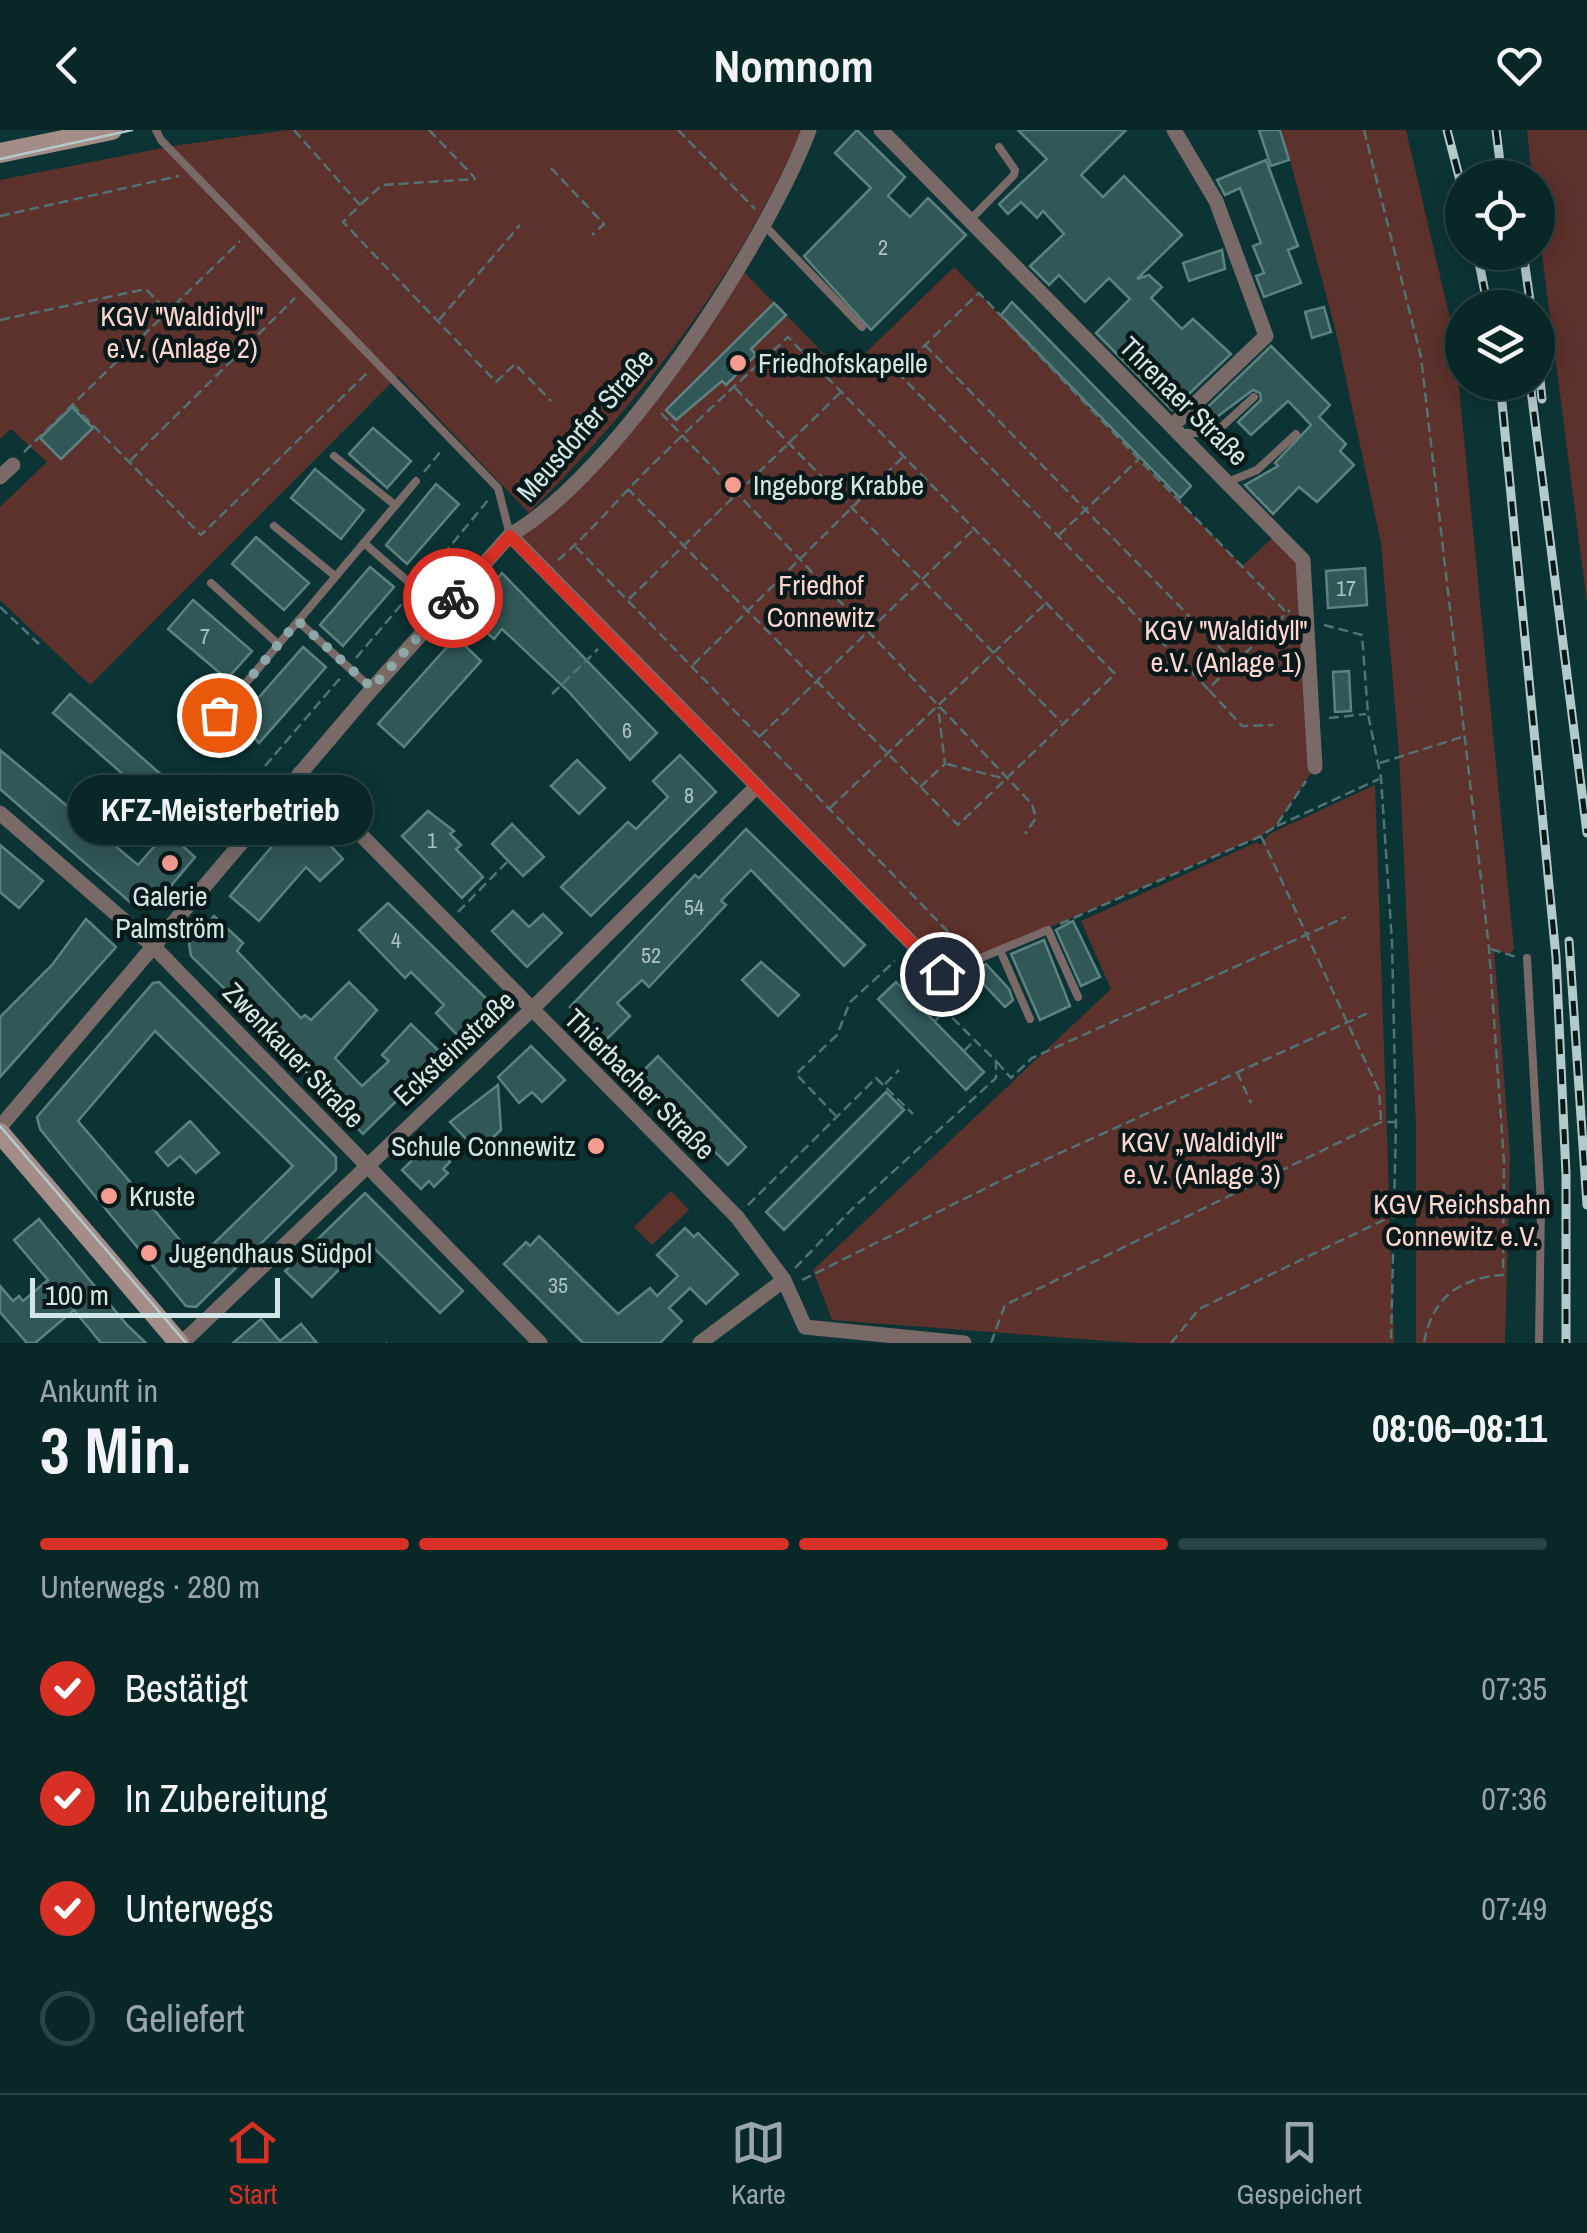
<!DOCTYPE html>
<html lang="de">
<head>
<meta charset="utf-8">
<style>
  :root { --surface:#092727; --page:#122f2f; --text:#f1f3f6; --muted:#99a5a7; --line:#294444; --accent:#d93025 }
  body { margin:0; font-family:"Archivo Narrow",sans-serif; background:var(--page); color:var(--text); height:100vh; display:flex; flex-direction:column; font-size:38px; white-space:nowrap }
  * { box-sizing:border-box; margin:0 }
  p { font-size:32px; color:var(--muted) }
  .icon { flex:none; width:55px; height:55px; fill:none; stroke:currentColor; stroke-width:2; stroke-linecap:round; stroke-linejoin:round }
  .map { position:relative; height:1213px; overflow:hidden }
  .details { display:flex; flex-direction:column; background:var(--surface); flex:1 }
  .details>* { flex:none }
  .buttons { position:absolute; left:1445px; top:30px; display:grid; gap:20px }
  .buttons a { display:grid; place-items:center; width:110px; height:110px; border-radius:50%; background:var(--surface); box-shadow:0 5px 25px #0003,0 0 0 2px var(--line); font-size:50px }
  .scale { position:absolute; left:30px; bottom:25px; width:250px; box-sizing:border-box; padding-left:10px; border:5px solid #d1e6e5; border-top:0; font-size:28px; line-height:35px; white-space:nowrap; color:#d1e6e5; -webkit-text-stroke:8px #091919; paint-order:stroke }
  .pin { position:absolute; display:grid; place-items:center; width:85px; height:85px; color:#fff; margin:-42px; border:5px solid #fff; border-radius:50%; box-shadow:0 2px 10px #0007 }
  .courier { position:absolute; display:grid; place-items:center; width:100px; height:100px; margin:-50px; border:8px solid #d93025; border-radius:50%; background:#fff; color:#222; box-shadow:0 2px 12px #0007 }
  .bubble { position:absolute; height:70px; border-radius:35px; background:var(--surface); box-shadow:0 5px 25px #0003,0 0 0 2px var(--line); font-size:32px; font-weight:700; line-height:70px; text-align:center }
  .summary em { font-style:normal; font-weight:700 }
  .summary div { display:flex; flex-direction:column-reverse }
  .summary { display:flex; align-items:center; justify-content:space-between; height:170px; padding:0 40px }
  h1 { font-size:65px; font-weight:700; line-height:75px }
  .bar { display:grid; grid-template-columns:repeat(4,1fr); gap:15px 10px; align-content:center; height:120px; padding:0 40px }
  .bar i { height:12px; border-radius:8px; background:var(--line) }
  .bar .active { background:var(--accent) }
  .bar p { grid-column:span 4 }
  ol { padding:0 40px; list-style:none }
  li { display:flex; align-items:center; gap:30px; height:110px }
  li p { margin-inline-start:auto }
  li .icon { padding:10px; border-radius:50%; background:var(--accent); color:#fff; stroke-width:4 }
  li:last-child { color:var(--muted) }
  li i { width:55px; height:55px; border:5px solid var(--line); border-radius:50% }
  header { display:flex; justify-content:space-between; align-items:center; height:130px; padding:0 40px; background:var(--surface); font-size:45px; font-weight:700 }
  .dock { display:flex; justify-content:space-around; align-items:center; height:140px; border-top:2px solid var(--line); background:var(--surface); font-size:28px; color:var(--muted) }
  .dock a { display:grid; justify-items:center; gap:5px }
  .dock .active { color:var(--accent) }
  .map>svg:first-child { display:block }
  .green { fill:#5d312c }
  .building { fill:#315756; stroke:#5c8382; stroke-width:2.5; fill-rule:evenodd }
  .lines { fill:none; stroke-linecap:round; stroke-linejoin:round }
  .path { stroke:#527373; stroke-width:2.5; stroke-dasharray:10 5; stroke-linecap:butt }
  .service { stroke:#796a68; stroke-width:8 }
  .minor { stroke:#796a68; stroke-width:15 }
  .secondary { stroke:#a48c88; stroke-width:20 }
  .tram { stroke:#b2cac9; stroke-width:2.5 }
  .rail-casing { stroke:#b2cac9; stroke-width:9 }
  .rail { stroke:#091919; stroke-width:5; stroke-dasharray:15; stroke-linecap:butt }
  .done { stroke:#8ca8a7; stroke-width:10; stroke-dasharray:0 18 }
  .route { stroke:#d93025; stroke-width:12 }
  .poi-dot { fill:#f59c91; stroke:#091919; stroke-width:4 }
  .labels { text-anchor:middle; stroke-width:9; stroke-linejoin:round; paint-order:stroke }
  .number-label { font-size:22px; fill:#a9c2c1 }
  .park-label { font-size:28px; fill:#ffd5cf; stroke:#091919 }
  .poi-label { font-size:28px; fill:#d1e6e5; stroke:#091919; text-anchor:start }
  .street-label { font-size:28px; fill:#d1e6e5; stroke:#091919 }
</style>
</head>
<body>
<header><svg class="icon" aria-label="back" viewBox="0 0 24 24"><path d="M15 5l-7 7 7 7"/></svg>Nomnom<svg class="icon" aria-label="heart" viewBox="0 0 24 24"><path d="M12 20l-8-8c-3-5 5-10 8-4 3-6 11-1 8 4z"/></svg></header>
<div class="map">
<svg width="1587" height="1213" viewBox="0 0 1587 1213">
  <rect width="100%" height="100%" fill="#0c3434"/>
  <g class="green">
    <path d="M 287,0 L 802,0 C 738,146 641,271 529,383 L 398,246 L 90,555 L 0,470 L 0,377 L 47,332 L 11,299 L 0,309 L 0,50 L 173,16 Z"/>
    <path d="M 1282,0 L 1406,0 L 1454,206 L 1514,819 L 1509,825 L 1494,818 L 1510,1025 L 1505,1213 L 1416,1213 L 1416,996 L 1399,623 L 1381,413 L 1336,202 Z"/>
    <path d="M 1527,0 L 1587,0 L 1587,473 L 1538,94 L 1538,48 L 1532,47 Z"/>
    <path d="M 954,137 L 1242,436 L 1278,403 L 1303,430 L 1315,637 L 1276,696 L 1261,706 L 942,844 L 510,406 L 602,322 L 740,138 L 844,244 Z"/>
    <path d="M 1375,655 L 1394,1213 L 1135,1213 L 832,1190 L 813,1140 L 1111,859 L 1081,791 L 1257,712 L 1260,715 L 1269,704 Z"/>
    <path d="M 671,1061 L 689,1080 L 652,1115 L 634,1097 Z"/>
  </g>
  <g class="building">
    <path d="M 857,0 L 905,47 L 888,66 L 910,87 L 928,68 L 966,105 L 871,200 L 804,126 L 871,58 L 835,23 Z"/>
    <path d="M 1018,0 L 1126,0 L 1081,45 L 1103,67 L 1124,46 L 1182,105 L 1137,149 L 1149,145 L 1162,157 L 1151,168 L 1182,199 L 1193,189 L 1231,224 L 1172,280 L 1096,203 L 1130,169 L 1109,148 L 1085,172 L 1059,145 L 1049,155 L 1030,136 L 1064,104 L 1043,81 L 1037,88 L 1021,72 L 1008,84 L 999,74 L 1047,29 Z"/>
    <path d="M 1259,0 L 1280,0 L 1289,30 L 1271,36 Z"/>
    <path d="M 1266,30 L 1298,116 L 1288,120 L 1301,153 L 1264,167 L 1256,146 L 1264,143 L 1253,116 L 1261,113 L 1240,58 L 1225,65 L 1217,50 Z"/>
    <path d="M 1222,120 L 1225,139 L 1189,151 L 1183,133 Z"/>
    <path d="M 1012,172 L 1191,356 L 1180,368 L 1001,185 Z"/>
    <path d="M 774,173 L 786,185 L 751,219 L 756,225 L 726,255 L 722,251 L 676,290 L 666,280 Z"/>
    <path d="M 1324,177 L 1331,202 L 1312,208 L 1305,182 Z"/>
    <path d="M 1271,216 L 1330,275 L 1319,287 L 1346,314 L 1340,321 L 1354,335 L 1317,372 L 1299,357 L 1273,384 L 1245,355 L 1278,336 L 1275,333 L 1311,295 L 1288,271 L 1251,305 L 1238,292 L 1261,270 L 1260,263 L 1253,260 L 1214,289 L 1191,293 Z"/>
    <path d="M 72,277 L 93,298 L 61,329 L 40,308 Z"/>
    <path d="M 373,298 L 411,331 L 387,358 L 349,324 Z"/>
    <path d="M 315,339 L 364,380 L 341,409 L 291,368 Z"/>
    <path d="M 436,354 L 459,374 L 407,434 L 386,415 Z"/>
    <path d="M 256,407 L 309,453 L 284,480 L 232,434 Z"/>
    <path d="M 370,437 L 394,457 L 343,516 L 320,495 Z"/>
    <path d="M 1365,438 L 1367,475 L 1328,478 L 1326,441 Z"/>
    <path d="M 502,443 L 657,603 L 630,630 L 568,561 L 502,499 L 494,509 L 466,485 Z"/>
    <path d="M 193,470 L 252,521 L 227,549 L 168,499 Z"/>
    <path d="M 456,507 L 481,531 L 404,617 L 378,594 Z"/>
    <path d="M 303,517 L 326,537 L 259,613 L 239,590 Z"/>
    <path d="M 1349,541 L 1351,581 L 1335,582 L 1333,542 Z"/>
    <path d="M 70,564 L 165,648 L 149,667 L 53,583 Z"/>
    <path d="M 0,620 L 138,735 L 167,702 L 195,727 L 153,777 L 138,779 L 0,659 Z"/>
    <path d="M 680,625 L 716,662 L 591,786 L 561,757 L 628,692 L 636,699 L 668,667 L 653,651 Z"/>
    <path d="M 577,630 L 605,658 L 579,684 L 551,656 Z"/>
    <path d="M 428,681 L 454,701 L 450,704 L 461,715 L 456,719 L 483,747 L 462,768 L 402,706 Z"/>
    <path d="M 296,688 L 305,689 L 343,729 L 320,751 L 306,737 L 259,791 L 230,766 Z"/>
    <path d="M 512,694 L 544,727 L 523,746 L 492,714 Z"/>
    <path d="M 746,699 L 865,815 L 844,836 L 751,740 L 721,771 L 726,775 L 649,857 L 642,850 L 617,873 L 630,886 L 604,912 L 570,877 L 695,745 L 699,748 Z"/>
    <path d="M 0,715 L 43,751 L 19,778 L 0,762 Z"/>
    <path d="M 388,773 L 495,877 L 462,910 L 436,883 L 444,875 L 411,842 L 405,848 L 359,800 Z"/>
    <path d="M 513,781 L 529,797 L 543,784 L 562,803 L 527,837 L 492,801 Z"/>
    <path d="M 214,786 L 243,813 L 237,821 L 301,888 L 305,885 L 311,890 L 349,852 L 377,880 L 335,928 L 362,956 L 389,931 L 382,925 L 411,894 L 443,925 L 363,1004 L 272,905 L 191,826 L 189,813 Z"/>
    <path d="M 86,789 L 116,817 L 0,947 L 0,887 L 52,835 Z"/>
    <path d="M 1073,791 L 1100,847 L 1081,856 L 1056,800 Z"/>
    <path d="M 1044,810 L 1070,876 L 1040,890 L 1011,824 Z"/>
    <path d="M 761,832 L 799,865 L 778,886 L 742,850 Z"/>
    <path d="M 986,834 L 1009,859 L 1013,870 L 1005,877 L 973,843 Z"/>
    <path d="M 159,852 L 336,1027 L 336,1040 L 196,1177 L 186,1176 L 61,1025 L 40,999 L 37,987 L 153,853 ZM 155,901 L 293,1036 L 197,1130 L 78,991 Z"/>
    <path d="M 896,852 L 984,942 L 966,960 L 878,869 Z"/>
    <path d="M 531,916 L 565,950 L 542,972 L 532,962 L 519,973 L 498,947 Z"/>
    <path d="M 658,926 L 746,1017 L 728,1035 L 639,945 Z"/>
    <path d="M 498,955 L 501,1000 L 489,1011 L 470,1013 L 450,992 Z"/>
    <path d="M 886,962 L 904,980 L 784,1100 L 766,1082 Z"/>
    <path d="M 190,991 L 219,1023 L 196,1043 L 180,1026 L 168,1036 L 156,1022 Z"/>
    <path d="M 431,1012 L 450,1032 L 443,1039 L 448,1043 L 434,1057 L 429,1051 L 421,1059 L 402,1040 Z"/>
    <path d="M 365,1063 L 463,1161 L 440,1183 L 367,1111 L 312,1167 L 285,1141 Z"/>
    <path d="M 39,1089 L 127,1195 L 146,1213 L 101,1213 L 74,1180 L 35,1213 L 27,1213 L 0,1182 L 0,1156 L 13,1171 L 19,1166 L 23,1171 L 48,1150 L 14,1110 Z"/>
    <path d="M 685,1098 L 694,1107 L 698,1103 L 738,1144 L 706,1174 L 690,1158 L 669,1178 L 682,1191 L 660,1213 L 583,1213 L 504,1134 L 526,1112 L 530,1116 L 539,1106 L 618,1184 L 650,1158 L 657,1166 L 678,1146 L 657,1125 Z"/>
    <path d="M 261,1189 L 280,1211 L 301,1194 L 317,1213 L 233,1213 Z"/>
  </g>
  <g class="lines">
    <g class="path">
      <path d="M 294,0 L 360,75 L 343,92 L 496,252 L 515,234 L 551,271"/>
      <path d="M 429,0 L 475,48"/>
      <path d="M 678,0 L 755,79"/>
      <path d="M 1364,0 L 1421,227 L 1489,818 L 1504,1032 L 1503,1145 C 1460,1148 1432,1167 1424,1213"/>
      <path d="M 551,38 L 604,94 L 592,105"/>
      <path d="M 361,74 L 382,55 L 476,49"/>
      <path d="M 0,86 L 179,46"/>
      <path d="M 0,190 L 146,159 L 166,180"/>
      <path d="M 439,190 L 520,95"/>
      <path d="M 925,215 L 1233,531"/>
      <path d="M 735,258 L 1061,592"/>
      <path d="M 72,274 L 201,405 L 369,241"/>
      <path d="M 661,283 L 1032,674 L 1036,688 L 1025,704"/>
      <path d="M 24,322 L 240,111"/>
      <path d="M 130,331 L 295,168"/>
      <path d="M 424,342 L 441,321"/>
      <path d="M 1059,405 L 1139,329"/>
      <path d="M 576,417 L 960,814"/>
      <path d="M 558,430 C 590,403 617,370 646,341 C 692,295 740,251 788,207 L 1115,544 L 958,695 L 628,359"/>
      <path d="M 424,448 L 489,369"/>
      <path d="M 629,469 L 841,262"/>
      <path d="M 0,477 L 39,514"/>
      <path d="M 1285,481 L 979,163 L 897,242 L 1208,559 L 1290,480"/>
      <path d="M 1324,495 L 1362,505 L 1368,584 L 1381,648 L 1392,812 L 1396,992 L 1391,1213"/>
      <path d="M 356,528 L 406,469"/>
      <path d="M 693,535 L 904,326"/>
      <path d="M 1209,560 L 1242,596 L 1273,595"/>
      <path d="M 552,564 L 598,519"/>
      <path d="M 1329,588 L 1366,584"/>
      <path d="M 760,606 L 973,400"/>
      <path d="M 1380,633 L 1462,607"/>
      <path d="M 947,634 L 1002,648"/>
      <path d="M 265,636 L 342,546"/>
      <path d="M 920,657 L 945,634 L 938,577"/>
      <path d="M 830,678 L 1045,474"/>
      <path d="M 1277,696 L 1379,649"/>
      <path d="M 1261,706 L 1379,961 L 1381,990"/>
      <path d="M 458,782 L 508,731"/>
      <path d="M 1060,794 L 1261,706 L 1276,696 L 1306,651"/>
      <path d="M 1491,819 L 1516,827"/>
      <path d="M 907,863 L 916,852"/>
      <path d="M 935,891 L 944,882"/>
      <path d="M 964,921 L 972,913"/>
      <path d="M 997,932 L 1011,948 L 1032,928 L 1346,787"/>
      <path d="M 1237,942 L 1251,973"/>
      <path d="M 885,954 L 899,940"/>
      <path d="M 836,986 L 796,944 L 837,905 L 850,872 L 895,831"/>
      <path d="M 748,1075 L 876,948 L 913,984"/>
      <path d="M 795,1138 L 851,1080 L 996,948 L 996,931 L 922,858 L 928,854"/>
      <path d="M 802,1150 L 1014,1044 L 1370,882"/>
      <path d="M 386,1213 L 387,1213"/>
      <path d="M 991,1213 L 1005,1175 L 1381,992 L 1395,992"/>
      <path d="M 1171,1213 L 1199,1179 L 1392,1086"/>
    </g>
    <g class="service">
      <path d="M 156,0 L 161,10 L 498,358 L 510,405"/>
      <path d="M 970,90 L 1014,45 L 1015,40 L 999,17"/>
      <path d="M 764,95 L 862,197"/>
      <path d="M 1183,303 L 1215,303 L 1254,267"/>
      <path d="M 334,326 L 395,375"/>
      <path d="M 1228,352 L 1257,340 L 1296,304"/>
      <path d="M 274,396 L 335,446"/>
      <path d="M 364,413 L 442,481"/>
      <path d="M 211,453 L 278,514"/>
      <path d="M 298,491 L 372,559"/>
      <path d="M 219,585 L 416,351"/>
      <path d="M 1000,820 L 1030,889"/>
      <path d="M 1527,828 L 1541,1074 L 1539,1213"/>
      <path d="M 942,844 L 1048,800 L 1078,867"/>
    </g>
    <g class="minor">
      <path d="M 881,0 L 1303,430 L 1315,637"/>
      <path d="M 1173,295 L 1266,206 L 1216,71 L 1174,0"/>
      <path d="M 0,347 L 13,335"/>
      <path d="M 510,405 L 942,844"/>
      <path d="M 300,643 L 737,1087 L 784,1150 L 700,1213"/>
      <path d="M 0,683 L 152,815 L 540,1213"/>
      <path d="M 0,997 L 372,559 L 510,405 C 615,346 766,114 809,0"/>
      <path d="M 784,1150 L 805,1197 L 964,1213"/>
      <path d="M 182,1213 L 531,880 L 757,656"/>
    </g>
    <g class="secondary">
      <path d="M 0,23 L 112,0"/>
      <path d="M 0,1003 L 179,1213"/>
    </g>
    <g class="tram">
      <path d="M 0,29 L 132,0"/>
      <path d="M 0,996 L 186,1213"/>
    </g>
    <g class="rail-casing">
      <g id="rail">
        <path d="M 1447,0 L 1462,58"/>
        <path d="M 1496,0 L 1502,48"/>
        <path d="M 1477,122 L 1488,178"/>
        <path d="M 1523,122 L 1531,178"/>
        <path d="M 1538,230 L 1542,269"/>
        <path d="M 1500,252 L 1556,827 L 1566,1044 L 1566,1213"/>
        <path d="M 1530,252 L 1587,703"/>
        <path d="M 1569,811 L 1587,1075"/>
      </g>
    </g>
    <use href="#rail" class="rail"/>
  </g>
  <g class="lines">
    <path class="done" d="M 219,585 L 298,491 L 372,558 L 453,468"/>
    <path class="route" d="M 453,468 L 510,406 L 942,844"/>
  </g>
  <g class="poi-dot">
    <circle cx="738" cy="233" r="10"/>
    <circle cx="733" cy="355" r="10"/>
    <circle cx="170" cy="733" r="10"/>
    <circle cx="596" cy="1016" r="10"/>
    <circle cx="109" cy="1066" r="10"/>
    <circle cx="149" cy="1123" r="10"/>
  </g>
  <g class="labels">
    <g class="number-label">
      <text x="883" y="125">2</text>
      <text x="1346" y="466">17</text>
      <text x="205" y="514">7</text>
      <text x="627" y="608">6</text>
      <text x="689" y="673">8</text>
      <text x="432" y="718">1</text>
      <text x="694" y="785">54</text>
      <text x="396" y="818">4</text>
      <text x="651" y="833">52</text>
      <text x="558" y="1163">35</text>
    </g>
    <g class="park-label">
      <text x="182" y="196">KGV "Waldidyll"<tspan x="182" dy="32">e.V. (Anlage 2)</tspan></text>
      <text x="821" y="465">Friedhof<tspan x="821" dy="32">Connewitz</tspan></text>
      <text x="1226" y="510">KGV "Waldidyll"<tspan x="1226" dy="32">e.V. (Anlage 1)</tspan></text>
      <text x="1202" y="1022">KGV „Waldidyll“<tspan x="1202" dy="32">e. V. (Anlage 3)</tspan></text>
      <text x="1462" y="1084">KGV Reichsbahn<tspan x="1462" dy="32">Connewitz e.V.</tspan></text>
    </g>
    <g class="poi-label">
      <text x="758" y="243">Friedhofskapelle</text>
      <text x="753" y="365">Ingeborg Krabbe</text>
      <text x="170" y="776" text-anchor="middle">Galerie<tspan x="170" dy="32">Palmström</tspan></text>
      <text x="576" y="1026" text-anchor="end">Schule Connewitz</text>
      <text x="129" y="1076">Kruste</text>
      <text x="169" y="1133">Jugendhaus Südpol</text>
    </g>
    <g class="street-label">
      <text transform="translate(1184 271) rotate(45)" y="10">Threnaer Straße</text>
      <text transform="translate(585 295) rotate(-49)" y="10">Meusdorfer Straße</text>
      <text transform="translate(454 918) rotate(-43)" y="10">Ecksteinstraße</text>
      <text transform="translate(294 925) rotate(46)" y="10">Zwenkauer Straße</text>
      <text transform="translate(640 954) rotate(45)" y="10">Thierbacher Straße</text>
    </g>
  </g>
</svg>
<div class="buttons">
<a><svg class="icon" aria-label="locate" viewBox="0 0 24 24"><circle cx="12" cy="12" r="6"/><path d="M12 2v4M12 18v4M2 12h4M18 12h4"/></svg></a>
<a><svg class="icon" aria-label="layers" viewBox="0 0 24 24"><path d="M12 4l9 5-9 5-9-5zM3 14l9 5 9-5"/></svg></a>
</div>
<div class="scale">100 m</div>
<div class="pin" style="left:219px;top:585px;background:#ea580c"><svg class="icon" aria-label="bag" viewBox="0 0 24 24"><path d="M5 8h14l-1 12H6zM9 8a3 3 0 0 1 6 0"/></svg></div>
<div class="pin" style="left:942px;top:844px;background:#1f2937"><svg class="icon" aria-label="home" viewBox="0 0 24 24"><path d="M3 11l9-7 9 7M6 9v11h12V9"/></svg></div>
<div class="courier" style="left:453px;top:468px"><svg class="icon" aria-label="bike" viewBox="0 0 24 24"><circle cx="6" cy="16" r="4"/><circle cx="18" cy="16" r="4"/><path d="M6 16l4-8h5l3 8M10 8l3 8H6M13 5h3"/></svg></div>
<div class="bubble" style="left:68px;top:645px;width:305px">KFZ-Meisterbetrieb</div>
</div>
<section class="details">
<div class="summary"><div><h1>3 Min.</h1><p>Ankunft in</p></div><em>08:06–08:11</em></div>
<div class="bar"><i class="active"></i><i class="active"></i><i class="active"></i><i></i><p>Unterwegs · 280 m</p></div>
<ol>
<li><svg class="icon" aria-label="check" viewBox="0 0 24 24"><path d="M5 12l5 5 9-10"/></svg>Bestätigt<p>07:35</p></li>
<li><svg class="icon" aria-label="check" viewBox="0 0 24 24"><path d="M5 12l5 5 9-10"/></svg>In Zubereitung<p>07:36</p></li>
<li><svg class="icon" aria-label="check" viewBox="0 0 24 24"><path d="M5 12l5 5 9-10"/></svg>Unterwegs<p>07:49</p></li>
<li><i></i>Geliefert</li>
</ol>
</section>
<nav class="dock">
<a class="active"><svg class="icon" aria-label="home" viewBox="0 0 24 24"><path d="M3 11l9-7 9 7M6 9v11h12V9"/></svg>Start</a>
<a><svg class="icon" aria-label="map" viewBox="0 0 24 24"><path d="M3 6l6-2 6 2 6-2v14l-6 2-6-2-6 2zM9 4v14M15 6v14"/></svg>Karte</a>
<a><svg class="icon" aria-label="saved" viewBox="0 0 24 24"><path d="M7 4h10v16l-5-4-5 4z"/></svg>Gespeichert</a>
</nav>
</body>
</html>
